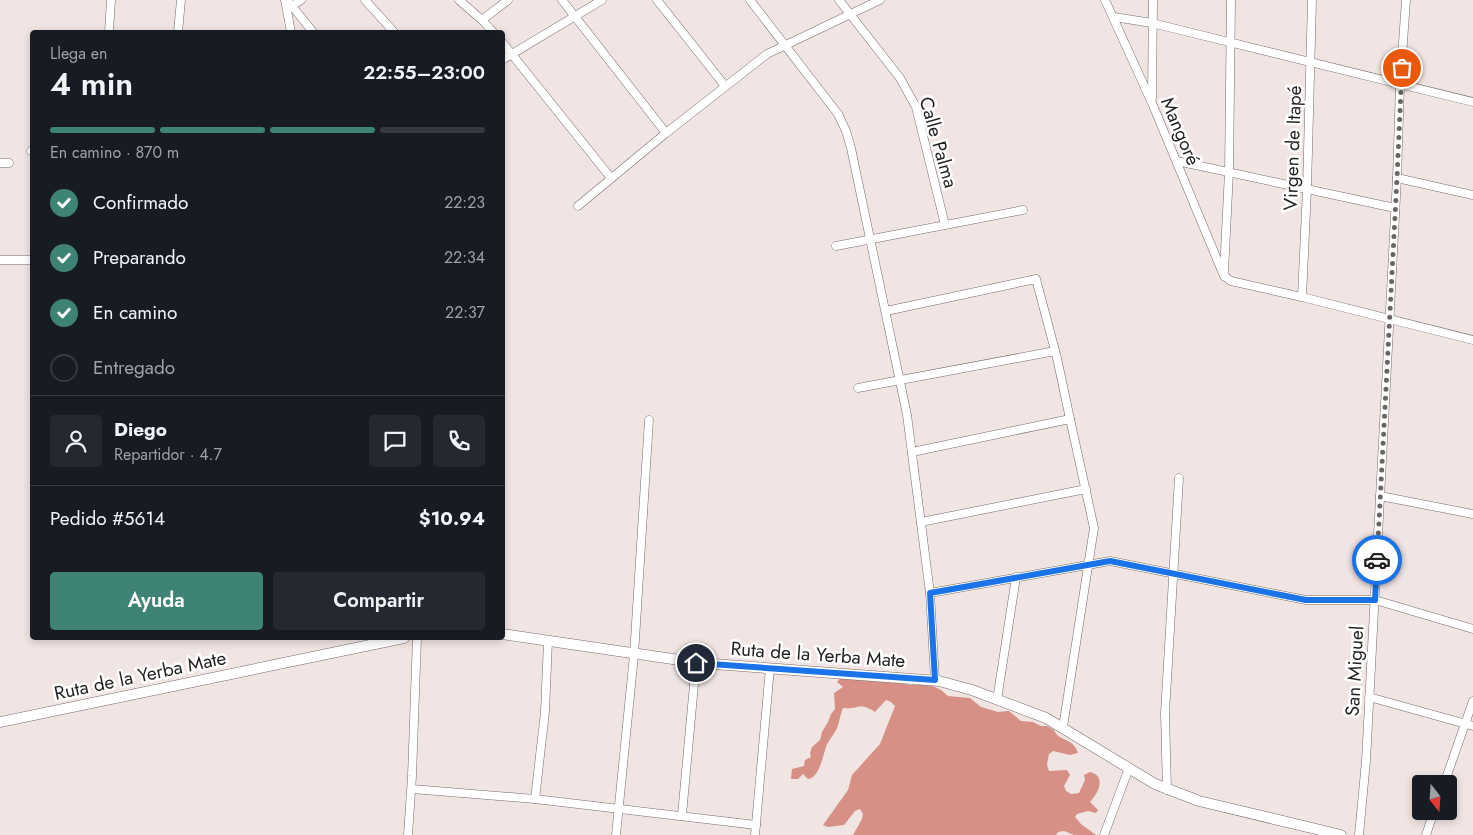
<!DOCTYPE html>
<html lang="es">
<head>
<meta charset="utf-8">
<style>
  :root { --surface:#171b24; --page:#242831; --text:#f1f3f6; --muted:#9ea1a6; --line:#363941; --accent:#3f8376 }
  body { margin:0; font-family:Jost,sans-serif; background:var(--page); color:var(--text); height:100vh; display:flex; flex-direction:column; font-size:19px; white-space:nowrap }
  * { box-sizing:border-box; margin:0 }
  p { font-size:16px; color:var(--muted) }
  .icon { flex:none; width:28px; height:28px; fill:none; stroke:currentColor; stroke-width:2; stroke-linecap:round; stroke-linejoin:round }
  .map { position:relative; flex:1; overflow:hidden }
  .details { position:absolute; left:30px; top:30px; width:475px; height:610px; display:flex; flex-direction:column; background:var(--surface); border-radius:5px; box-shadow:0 2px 8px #0003 }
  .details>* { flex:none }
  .needle { width:32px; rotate:163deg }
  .buttons { position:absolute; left:1412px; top:775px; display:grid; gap:10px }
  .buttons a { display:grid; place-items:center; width:45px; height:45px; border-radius:5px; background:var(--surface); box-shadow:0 2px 8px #0003; font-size:25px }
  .pin { position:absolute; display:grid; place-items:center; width:42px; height:42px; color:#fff; margin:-21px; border:2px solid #fff; border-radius:50%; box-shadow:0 1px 5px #0007 }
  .courier { position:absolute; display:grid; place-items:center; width:50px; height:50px; margin:-25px; border:4px solid #1a73e8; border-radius:50%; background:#fff; color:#222; box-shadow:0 1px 6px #0007 }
  .head em { font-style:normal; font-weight:600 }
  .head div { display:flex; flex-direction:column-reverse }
  .head { display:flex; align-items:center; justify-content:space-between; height:85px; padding:0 20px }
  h1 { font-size:32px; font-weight:600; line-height:38px }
  .bar { display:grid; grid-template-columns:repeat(4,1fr); gap:8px 5px; align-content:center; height:60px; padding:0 20px }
  .bar i { height:6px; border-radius:4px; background:var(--line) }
  .bar .on { background:var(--accent) }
  .bar p { grid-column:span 4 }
  .line { display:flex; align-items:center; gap:12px; padding:0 20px; border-top:1px solid var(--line) }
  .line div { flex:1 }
  .round { display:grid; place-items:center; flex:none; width:52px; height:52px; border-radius:5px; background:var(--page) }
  ol { padding:0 20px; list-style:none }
  li { display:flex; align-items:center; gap:15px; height:55px }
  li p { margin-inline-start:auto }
  li .icon { padding:5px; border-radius:50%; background:var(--accent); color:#fff; stroke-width:4 }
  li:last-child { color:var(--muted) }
  li i { width:28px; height:28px; border:2px solid var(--line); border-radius:50% }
  .button { display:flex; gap:10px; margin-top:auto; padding:10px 20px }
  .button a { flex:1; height:58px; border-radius:5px; background:var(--accent); color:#fff; font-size:20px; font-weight:600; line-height:58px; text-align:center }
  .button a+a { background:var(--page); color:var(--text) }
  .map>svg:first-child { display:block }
  .forest { fill:#d79085 }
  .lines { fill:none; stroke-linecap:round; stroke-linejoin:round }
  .minor-casing { stroke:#756b69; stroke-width:9 }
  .major-casing { stroke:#756b69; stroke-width:11 }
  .minor { stroke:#fff; stroke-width:8 }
  .major { stroke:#fff; stroke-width:10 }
  .done { stroke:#6b6463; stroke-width:5; stroke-dasharray:0 9 }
  .route { stroke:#1a73e8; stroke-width:6 }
  .labels { text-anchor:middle; stroke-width:5; stroke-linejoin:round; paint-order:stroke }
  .street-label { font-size:19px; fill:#231f1e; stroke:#fff }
</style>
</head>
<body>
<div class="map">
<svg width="1473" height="835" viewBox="0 0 1473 835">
  <rect width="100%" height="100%" fill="#f1e5e3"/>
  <path class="forest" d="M 841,677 L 863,678 L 872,681 L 898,682 L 910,685 L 931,685 L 941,690 L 948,696 L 970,698 L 981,707 L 998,712 L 1009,711 L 1021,721 L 1033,722 L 1041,726 L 1047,726 L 1054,730 C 1059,742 1073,737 1078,753 L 1070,755 L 1053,751 L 1049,754 L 1047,765 L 1049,771 L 1067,770 L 1070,775 L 1064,786 L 1066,791 L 1071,794 L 1079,793 L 1085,780 L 1084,775 L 1090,772 C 1107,776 1098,794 1090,802 L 1098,810 L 1096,813 L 1088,811 L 1077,814 L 1075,817 L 1081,824 L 1096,835 L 1074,835 L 1064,831 L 1058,832 L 1056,835 L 853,835 L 862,819 L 863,814 L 860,809 L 855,811 L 844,825 L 828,827 L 823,825 L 848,790 L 852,775 L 880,744 L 895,706 L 891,702 L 886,700 L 875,712 C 859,701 858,710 843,708 C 840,715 839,725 836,730 C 833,736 828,741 826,747 C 823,756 819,778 808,779 L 803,774 L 798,779 L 791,779 L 792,769 L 804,766 L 805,760 L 811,757 L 810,753 L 812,747 L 820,740 L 822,732 L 828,722 L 831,714 L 835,709 L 834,693 L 843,687 L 837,682 Z"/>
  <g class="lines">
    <g class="minor-casing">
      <g id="minor">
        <path d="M 285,0 L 291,32"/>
        <path d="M 287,0 L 313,32"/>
        <path d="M 365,0 L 394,32"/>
        <path d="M 459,0 L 482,20 L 508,0"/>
        <path d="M 562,0 L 666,133"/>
        <path d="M 657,0 L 725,86"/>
        <path d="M 750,0 L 838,114 L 846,131 L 851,148 L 907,415 L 930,593 L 935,680"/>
        <path d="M 839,0 L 900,78 L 916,107 L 945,225"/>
        <path d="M 1105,0 L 1152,103 L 1224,276"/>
        <path d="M 292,6 L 301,0"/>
        <path d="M 1114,17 L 1152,23 L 1473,102"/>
        <path d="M 482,20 L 493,32"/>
        <path d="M 109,32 L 111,0"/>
        <path d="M 178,32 L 181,0"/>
        <path d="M 502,42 L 611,178"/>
        <path d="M 502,60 L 602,0"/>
        <path d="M 1152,98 L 1153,0"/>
        <path d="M 31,151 L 32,151"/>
        <path d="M 1177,161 L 1395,208"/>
        <path d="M 0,163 L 9,163"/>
        <path d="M 1397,178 L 1473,195"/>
        <path d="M 578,206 L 666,133 L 767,54 L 880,0"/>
        <path d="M 836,246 L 1023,210"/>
        <path d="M 0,260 L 32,260"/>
        <path d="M 1224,272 L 1229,172 L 1231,0"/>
        <path d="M 1224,276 L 1231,281 L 1302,297 L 1473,340"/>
        <path d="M 1302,297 L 1307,189 L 1312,0"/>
        <path d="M 886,311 L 1036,279 L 1057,358 L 1070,419 L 912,452"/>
        <path d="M 858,388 L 1055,351"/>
        <path d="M 1380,496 L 1473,514"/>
        <path d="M 921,522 L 1086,489"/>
        <path d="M 930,593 L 1110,561 L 1306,600 L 1375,600 L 1473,629"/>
        <path d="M 1369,697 L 1473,726"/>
        <path d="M 997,700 L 1016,577"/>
        <path d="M 1063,727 L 1094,528 L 1070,419"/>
        <path d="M 1444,784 L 1473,701"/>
        <path d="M 412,789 L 535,799 L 756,825"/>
        <path d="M 1167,790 L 1165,713 L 1179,478"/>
        <path d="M 535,799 L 545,712 L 548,641"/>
        <path d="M 682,815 L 696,663"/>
        <path d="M 408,835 L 412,776 L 417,638"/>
        <path d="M 616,835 L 634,655 L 649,420"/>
        <path d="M 755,835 L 770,668"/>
        <path d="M 1104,835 L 1129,768"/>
        <path d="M 1359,835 L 1366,761 L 1397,178 L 1400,85 L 1406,0"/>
        <path d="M 1426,835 L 1434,811"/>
      </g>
    </g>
    <g class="major-casing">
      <g id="major">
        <path d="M 502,634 L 700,663 L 939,681 L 972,690 L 1046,718 L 1155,784 L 1199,801 L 1341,835"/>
        <path d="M 0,722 L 404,638"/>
      </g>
    </g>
    <use href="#minor" class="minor"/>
    <use href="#major" class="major"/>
  </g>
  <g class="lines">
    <path class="done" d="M 1377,560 L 1397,178 L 1402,68"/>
    <path class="route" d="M 696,663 L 935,680 L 930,593 L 1110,561 L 1306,600 L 1375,600 L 1377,560"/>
  </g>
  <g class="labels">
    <g class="street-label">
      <text transform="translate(1181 131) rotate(67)" y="7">Mangoré</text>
      <text transform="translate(939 142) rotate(74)" y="7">Calle Palma</text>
      <text transform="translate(1292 148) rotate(-88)" y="7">Virgen de Itapé</text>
      <text transform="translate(818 654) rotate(4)" y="7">Ruta de la Yerba Mate</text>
      <text transform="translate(1354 671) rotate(-87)" y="7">San Miguel</text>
      <text transform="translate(140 675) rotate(-12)" y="7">Ruta de la Yerba Mate</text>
    </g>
  </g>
</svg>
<div class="buttons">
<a><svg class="needle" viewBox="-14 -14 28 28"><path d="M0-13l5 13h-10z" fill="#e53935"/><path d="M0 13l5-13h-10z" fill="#9ea1a6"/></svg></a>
</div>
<div class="pin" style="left:1402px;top:68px;background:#ea580c"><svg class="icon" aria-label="bag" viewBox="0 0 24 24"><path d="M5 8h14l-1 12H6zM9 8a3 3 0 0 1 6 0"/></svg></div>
<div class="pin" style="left:696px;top:663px;background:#1f2937"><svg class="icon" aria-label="home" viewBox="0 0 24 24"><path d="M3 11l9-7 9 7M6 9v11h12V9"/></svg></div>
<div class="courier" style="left:1377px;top:560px"><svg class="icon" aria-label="car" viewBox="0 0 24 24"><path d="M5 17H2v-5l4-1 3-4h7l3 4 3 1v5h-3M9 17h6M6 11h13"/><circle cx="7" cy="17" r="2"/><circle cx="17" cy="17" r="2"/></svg></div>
<section class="details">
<div class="head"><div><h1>4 min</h1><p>Llega en</p></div><em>22:55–23:00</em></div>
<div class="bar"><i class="on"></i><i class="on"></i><i class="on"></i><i></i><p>En camino · 870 m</p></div>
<ol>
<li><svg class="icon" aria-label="check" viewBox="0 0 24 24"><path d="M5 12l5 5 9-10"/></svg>Confirmado<p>22:23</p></li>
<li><svg class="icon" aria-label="check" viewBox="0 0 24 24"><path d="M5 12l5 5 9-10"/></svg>Preparando<p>22:34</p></li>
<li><svg class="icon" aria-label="check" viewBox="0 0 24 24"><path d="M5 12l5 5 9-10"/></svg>En camino<p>22:37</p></li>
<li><i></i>Entregado</li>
</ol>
<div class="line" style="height:90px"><a class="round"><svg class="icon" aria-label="person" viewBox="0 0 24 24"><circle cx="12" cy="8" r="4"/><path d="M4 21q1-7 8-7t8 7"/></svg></a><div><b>Diego</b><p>Repartidor · 4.7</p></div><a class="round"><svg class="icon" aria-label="chat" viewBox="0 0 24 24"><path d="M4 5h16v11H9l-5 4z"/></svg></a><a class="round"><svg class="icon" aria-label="phone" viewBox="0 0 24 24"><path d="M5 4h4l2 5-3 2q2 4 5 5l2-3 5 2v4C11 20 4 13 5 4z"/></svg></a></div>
<div class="line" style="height:65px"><div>Pedido #5614</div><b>$10.94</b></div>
<div class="button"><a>Ayuda</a><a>Compartir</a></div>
</section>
</div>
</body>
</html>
